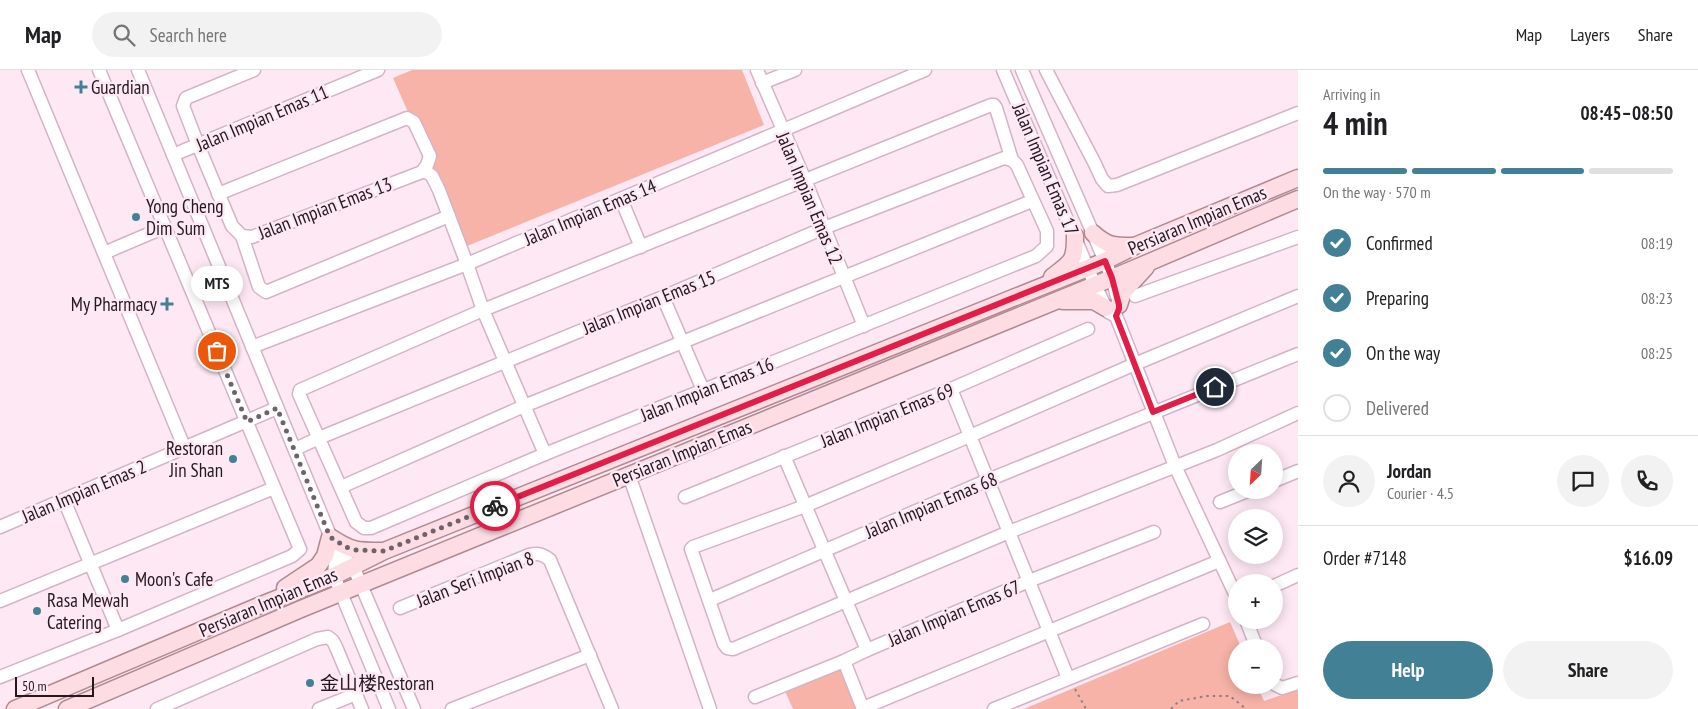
<!DOCTYPE html>
<html lang="en">
<head>
<meta charset="utf-8">
<style>
  :root { --surface:#fff; --page:#f2f2f2; --text:#202124; --muted:#757577; --line:#e0e0e0; --accent:#428095 }
  body { margin:0; font-family:"PT Sans Narrow","Noto Sans SC",sans-serif; background:var(--page); color:var(--text); height:100vh; display:flex; flex-direction:column; font-size:19px; white-space:nowrap }
  * { box-sizing:border-box; margin:0 }
  p { font-size:16px; color:var(--muted) }
  .icon { flex:none; width:28px; height:28px; fill:none; stroke:currentColor; stroke-width:2; stroke-linecap:round; stroke-linejoin:round }
  .map { position:relative; flex:1; overflow:hidden }
  .side { display:flex; flex-direction:column; background:var(--surface); width:400px }
  .side>* { flex:none }
  .needle { width:32px; rotate:205deg }
  .fabs { position:absolute; left:1228px; top:374px; display:grid; gap:10px }
  .fabs a { display:grid; place-items:center; width:55px; height:55px; border-radius:50%; background:var(--surface); box-shadow:0 2px 12px #0003; font-size:25px }
  .scale { position:absolute; left:15px; bottom:12px; width:79px; box-sizing:border-box; padding-left:5px; border:2px solid #24181f; border-top:0; font-size:14px; line-height:18px; white-space:nowrap; color:#24181f; -webkit-text-stroke:4px #fde8f4; paint-order:stroke }
  .pin { position:absolute; display:grid; place-items:center; width:42px; height:42px; color:#fff; margin:-21px; border:2px solid #fff; border-radius:50%; box-shadow:0 1px 5px #0007 }
  .courier { position:absolute; display:grid; place-items:center; width:50px; height:50px; margin:-25px; border:4px solid #e11d48; border-radius:50%; background:#fff; color:#222; box-shadow:0 1px 6px #0007 }
  .bubble { position:absolute; height:35px; border-radius:18px; background:var(--surface); box-shadow:0 2px 12px #0003; font-size:16px; font-weight:700; line-height:35px; text-align:center }
  .headline em { font-style:normal; font-weight:700 }
  .headline div { display:flex; flex-direction:column-reverse }
  .headline { display:flex; align-items:center; justify-content:space-between; height:85px; padding:0 25px }
  h1 { font-size:32px; font-weight:700; line-height:38px }
  .bar { display:grid; grid-template-columns:repeat(4,1fr); gap:8px 5px; align-content:center; height:60px; padding:0 25px }
  .bar i { height:6px; border-radius:4px; background:var(--line) }
  .bar .on { background:var(--accent) }
  .bar p { grid-column:span 4 }
  .line { display:flex; align-items:center; gap:12px; padding:0 25px; border-top:1px solid var(--line) }
  .line div { flex:1 }
  .round { display:grid; place-items:center; flex:none; width:52px; height:52px; border-radius:26px; background:var(--page) }
  ol { padding:0 25px; list-style:none }
  li { display:flex; align-items:center; gap:15px; height:55px }
  li p { margin-inline-start:auto }
  li .icon { padding:5px; border-radius:50%; background:var(--accent); color:#fff; stroke-width:4 }
  li:last-child { color:var(--muted) }
  li i { width:28px; height:28px; border:2px solid var(--line); border-radius:50% }
  .primary-button { display:flex; gap:10px; margin-top:auto; padding:10px 25px }
  .primary-button a { flex:1; height:58px; border-radius:30px; background:var(--accent); color:#fff; font-size:20px; font-weight:700; line-height:58px; text-align:center }
  .primary-button a+a { background:var(--page); color:var(--text) }
  header { display:flex; align-items:center; gap:30px; box-sizing:border-box; height:70px; padding:0 25px; background:var(--surface); border-bottom:1px solid var(--line) }
  header strong { font-size:24px }
  nav { display:flex; gap:28px; margin-inline-start:auto; font-size:18px }
  .search { width:350px; height:45px; background:var(--page); display:flex; align-items:center; gap:12px; box-sizing:border-box; padding:0 18px; border-radius:28px; color:var(--muted); font-size:19px }
  main { display:flex; flex:1; min-height:0 }
  .map>svg:first-child { display:block }
  .green { fill:#f7b3a7 }
  .lines { fill:none; stroke-linecap:round; stroke-linejoin:round }
  .minor-casing { stroke:#d5b3c7; stroke-width:15 }
  .major-casing { stroke:#b08a92; stroke-width:19 }
  .path { stroke:#8e7e87; stroke-width:2; stroke-dasharray:2.5 4; stroke-linecap:butt }
  .minor { stroke:#fff; stroke-width:12 }
  .major { stroke:#fddde3; stroke-width:16 }
  .done { stroke:#70616a; stroke-width:5; stroke-dasharray:0 9 }
  .route { stroke:#e11d48; stroke-width:6 }
  .poi-dot { fill:#428095; stroke:#fde8f4; stroke-width:2 }
  .labels { text-anchor:middle; stroke-width:5; stroke-linejoin:round; paint-order:stroke }
  .poi-label { font-size:19px; fill:#24181f; stroke:#fde8f4; text-anchor:start }
  .street-label { font-size:19px; fill:#24181f; stroke:#fde8f4 }
</style>
</head>
<body>
<header>
<strong>Map</strong>
<div class="search"><svg class="icon" aria-label="search" viewBox="0 0 24 24"><circle cx="10" cy="10" r="6"/><path d="M15 15l6 6"/></svg>Search here</div>
<nav><a>Map</a><a>Layers</a><a>Share</a></nav>
</header>
<main>
<div class="map">
<svg width="1298" height="639" viewBox="0 0 1298 639">
  <rect width="100%" height="100%" fill="#fde8f4"/>
  <g class="green">
    <path d="M 412,0 L 742,0 L 764,55 L 467,176 L 393,8 Z"/>
    <path d="M 1230,552 L 1241,577 L 1236,578 L 1236,615 L 1257,615 L 1264,631 L 1298,619 L 1298,639 L 1024,639 Z"/>
    <path d="M 844,597 L 861,639 L 793,639 L 785,621 Z"/>
  </g>
  <g class="lines">
    <g class="minor-casing">
      <g id="minor">
        <path d="M 28,0 L 185,379"/>
        <path d="M 138,0 L 336,480 L 334,506 L 389,639"/>
        <path d="M 254,0 L 186,28 L 183,36 L 198,75 L 232,156 L 242,166 L 252,167 L 422,102 L 427,102 L 432,106 L 439,120 L 467,194 L 483,240 L 545,384"/>
        <path d="M 757,0 L 805,110 L 864,256"/>
        <path d="M 1003,0 L 1095,215 L 1108,242 L 1116,246 L 1175,396 L 1236,526"/>
        <path d="M 1022,0 L 1105,191 L 1112,208 L 1119,234"/>
        <path d="M 1046,0 L 1094,92 L 1102,109 L 1108,116 L 1117,115 L 1298,43"/>
        <path d="M 762,13 L 795,0"/>
        <path d="M 173,85 L 378,0"/>
        <path d="M 218,124 L 407,48 L 414,52 L 430,86 L 427,95 L 422,102"/>
        <path d="M 621,129 L 641,177"/>
        <path d="M 242,166 L 259,217 L 266,222 L 449,146"/>
        <path d="M 104,183 L 165,157"/>
        <path d="M 1135,226 L 1298,167"/>
        <path d="M 1298,226 L 1135,294 L 970,366 L 805,436 L 693,477 L 691,479 L 724,574 L 727,578 L 733,579 L 1009,462 L 1217,380 L 1298,343"/>
        <path d="M 663,227 L 703,320"/>
        <path d="M 252,277 L 467,194 L 925,0"/>
        <path d="M 951,319 L 1068,608"/>
        <path d="M 295,379 L 319,368 L 663,227 L 824,158 L 1004,88 L 1012,90 L 1017,95 L 1047,161 L 1047,176 L 1036,186 L 545,384 L 371,458 L 364,458 L 356,452 L 299,324 L 300,320 L 483,240 L 991,35 L 994,35 L 996,38 L 1012,90"/>
        <path d="M 784,386 L 867,580"/>
        <path d="M 629,405 L 710,639"/>
        <path d="M 1274,411 L 1298,401"/>
        <path d="M 341,417 L 524,336 L 1032,131"/>
        <path d="M 685,427 L 951,319 L 1088,259"/>
        <path d="M 64,430 L 118,560"/>
        <path d="M 1220,432 L 1250,420"/>
        <path d="M 0,457 L 277,338"/>
        <path d="M 336,480 L 353,496 L 414,639"/>
        <path d="M 1274,516 L 1298,505"/>
        <path d="M 710,530 L 988,410 L 1298,284"/>
        <path d="M 0,531 L 274,418"/>
        <path d="M 400,538 L 529,485 C 538,483 543,484 550,490 L 612,639"/>
        <path d="M 1246,550 L 1257,578"/>
        <path d="M 844,591 L 863,639"/>
        <path d="M 0,607 L 118,560 L 292,486 L 300,479 L 99,0"/>
        <path d="M 1274,614 L 1282,618 L 1298,613"/>
        <path d="M 755,627 L 844,591 L 867,580 L 1029,511 L 1154,462"/>
        <path d="M 863,638 L 1219,491"/>
        <path d="M 157,639 L 317,569 L 328,567 L 333,571 L 336,577 L 362,639"/>
        <path d="M 319,639 L 356,624"/>
        <path d="M 452,639 L 590,585"/>
        <path d="M 994,639 L 1203,554"/>
      </g>
    </g>
    <g class="major-casing">
      <g id="major">
        <path d="M 1093,163 C 1107,176 1114,176 1132,176"/>
        <path d="M 1052,207 C 1072,191 1075,192 1075,166"/>
        <path d="M 1063,231 L 1094,231 L 1106,238"/>
        <path d="M 1119,235 L 1123,222 L 1146,197"/>
        <path d="M 285,518 L 318,496 L 325,486 L 330,467 C 351,481 357,481 381,481"/>
        <path d="M 15,639 L 256,537 L 334,506 L 384,481 L 1105,191 L 1137,175 L 1298,108"/>
        <path d="M 67,639 L 301,539 L 1112,208 L 1298,129"/>
      </g>
    </g>
    <g class="path">
      <path d="M 1075,619 L 1086,639"/>
      <path d="M 1171,639 L 1179,631 L 1207,626 L 1230,626 L 1246,639"/>
    </g>
    <use href="#minor" class="minor"/>
    <use href="#major" class="major"/>
  </g>
  <g class="lines">
    <path class="done" d="M 217,281 L 247,352 L 277,338 L 330,467 L 346,477 L 356,480 L 384,481 L 495,436"/>
    <path class="route" d="M 495,436 L 1105,191 L 1112,208 L 1119,235 L 1119,239 L 1116,246 L 1153,342 L 1215,317"/>
  </g>
  <g class="poi-dot">
    <path d="M78.5 9.5h5v5h5v5h-5v5h-5v-5h-5v-5h5z"/>
    <circle cx="136" cy="147" r="5"/>
    <path d="M164.5 226.5h5v5h5v5h-5v5h-5v-5h-5v-5h5z"/>
    <circle cx="233" cy="389" r="5"/>
    <circle cx="125" cy="509" r="5"/>
    <circle cx="37" cy="541" r="5"/>
    <circle cx="310" cy="613" r="5"/>
  </g>
  <g class="labels">
    <g class="poi-label">
      <text x="91" y="24">Guardian</text>
      <text x="146" y="143">Yong Cheng<tspan x="146" dy="22">Dim Sum</tspan></text>
      <text x="157" y="241" text-anchor="end">My Pharmacy</text>
      <text x="223" y="385" text-anchor="end">Restoran<tspan x="223" dy="22">Jin Shan</tspan></text>
      <text x="135" y="516">Moon's Cafe</text>
      <text x="47" y="537">Rasa Mewah<tspan x="47" dy="22">Catering</tspan></text>
      <text x="320" y="620">金山楼Restoran</text>
    </g>
    <g class="street-label">
      <text transform="translate(262 48) rotate(-23)" y="7">Jalan Impian Emas 11</text>
      <text transform="translate(1046 99) rotate(67)" y="7">Jalan Impian Emas 17</text>
      <text transform="translate(810 128) rotate(67)" y="7">Jalan Impian Emas 12</text>
      <text transform="translate(325 138) rotate(-21)" y="7">Jalan Impian Emas 13</text>
      <text transform="translate(590 142) rotate(-23)" y="7">Jalan Impian Emas 14</text>
      <text transform="translate(1197 150) rotate(-23)" y="7">Persiaran Impian Emas</text>
      <text transform="translate(649 232) rotate(-22)" y="7">Jalan Impian Emas 15</text>
      <text transform="translate(707 319) rotate(-22)" y="7">Jalan Impian Emas 16</text>
      <text transform="translate(887 345) rotate(-22)" y="7">Jalan Impian Emas 69</text>
      <text transform="translate(682 383) rotate(-22)" y="7">Persiaran Impian Emas</text>
      <text transform="translate(84 421) rotate(-23)" y="7">Jalan Impian Emas 2</text>
      <text transform="translate(931 435) rotate(-23)" y="7">Jalan Impian Emas 68</text>
      <text transform="translate(475 509) rotate(-21)" y="7">Jalan Seri Impian 8</text>
      <text transform="translate(268 532) rotate(-23)" y="7">Persiaran Impian Emas</text>
      <text transform="translate(954 543) rotate(-23)" y="7">Jalan Impian Emas 67</text>
    </g>
  </g>
</svg>
<div class="fabs">
<a><svg class="needle" viewBox="-14 -14 28 28"><path d="M0-13l5 13h-10z" fill="#e53935"/><path d="M0 13l5-13h-10z" fill="#757577"/></svg></a>
<a><svg class="icon" aria-label="layers" viewBox="0 0 24 24"><path d="M12 4l9 5-9 5-9-5zM3 14l9 5 9-5"/></svg></a>
<a>+</a>
<a>−</a>
</div>
<div class="scale">50 m</div>
<div class="pin" style="left:217px;top:281px;background:#ea580c"><svg class="icon" aria-label="bag" viewBox="0 0 24 24"><path d="M5 8h14l-1 12H6zM9 8a3 3 0 0 1 6 0"/></svg></div>
<div class="pin" style="left:1215px;top:317px;background:#1f2937"><svg class="icon" aria-label="home" viewBox="0 0 24 24"><path d="M3 11l9-7 9 7M6 9v11h12V9"/></svg></div>
<div class="courier" style="left:495px;top:436px"><svg class="icon" aria-label="bike" viewBox="0 0 24 24"><circle cx="6" cy="16" r="4"/><circle cx="18" cy="16" r="4"/><path d="M6 16l4-8h5l3 8M10 8l3 8H6M13 5h3"/></svg></div>
<div class="bubble" style="left:191px;top:196px;width:52px">MTS</div>
</div>
<section class="side">
<div class="headline"><div><h1>4 min</h1><p>Arriving in</p></div><em>08:45–08:50</em></div>
<div class="bar"><i class="on"></i><i class="on"></i><i class="on"></i><i></i><p>On the way · 570 m</p></div>
<ol>
<li><svg class="icon" aria-label="check" viewBox="0 0 24 24"><path d="M5 12l5 5 9-10"/></svg>Confirmed<p>08:19</p></li>
<li><svg class="icon" aria-label="check" viewBox="0 0 24 24"><path d="M5 12l5 5 9-10"/></svg>Preparing<p>08:23</p></li>
<li><svg class="icon" aria-label="check" viewBox="0 0 24 24"><path d="M5 12l5 5 9-10"/></svg>On the way<p>08:25</p></li>
<li><i></i>Delivered</li>
</ol>
<div class="line" style="height:90px"><a class="round"><svg class="icon" aria-label="person" viewBox="0 0 24 24"><circle cx="12" cy="8" r="4"/><path d="M4 21q1-7 8-7t8 7"/></svg></a><div><b>Jordan</b><p>Courier · 4.5</p></div><a class="round"><svg class="icon" aria-label="chat" viewBox="0 0 24 24"><path d="M4 5h16v11H9l-5 4z"/></svg></a><a class="round"><svg class="icon" aria-label="phone" viewBox="0 0 24 24"><path d="M5 4h4l2 5-3 2q2 4 5 5l2-3 5 2v4C11 20 4 13 5 4z"/></svg></a></div>
<div class="line" style="height:65px"><div>Order #7148</div><b>$16.09</b></div>
<div class="primary-button"><a>Help</a><a>Share</a></div>
</section>
</main>
</body>
</html>
